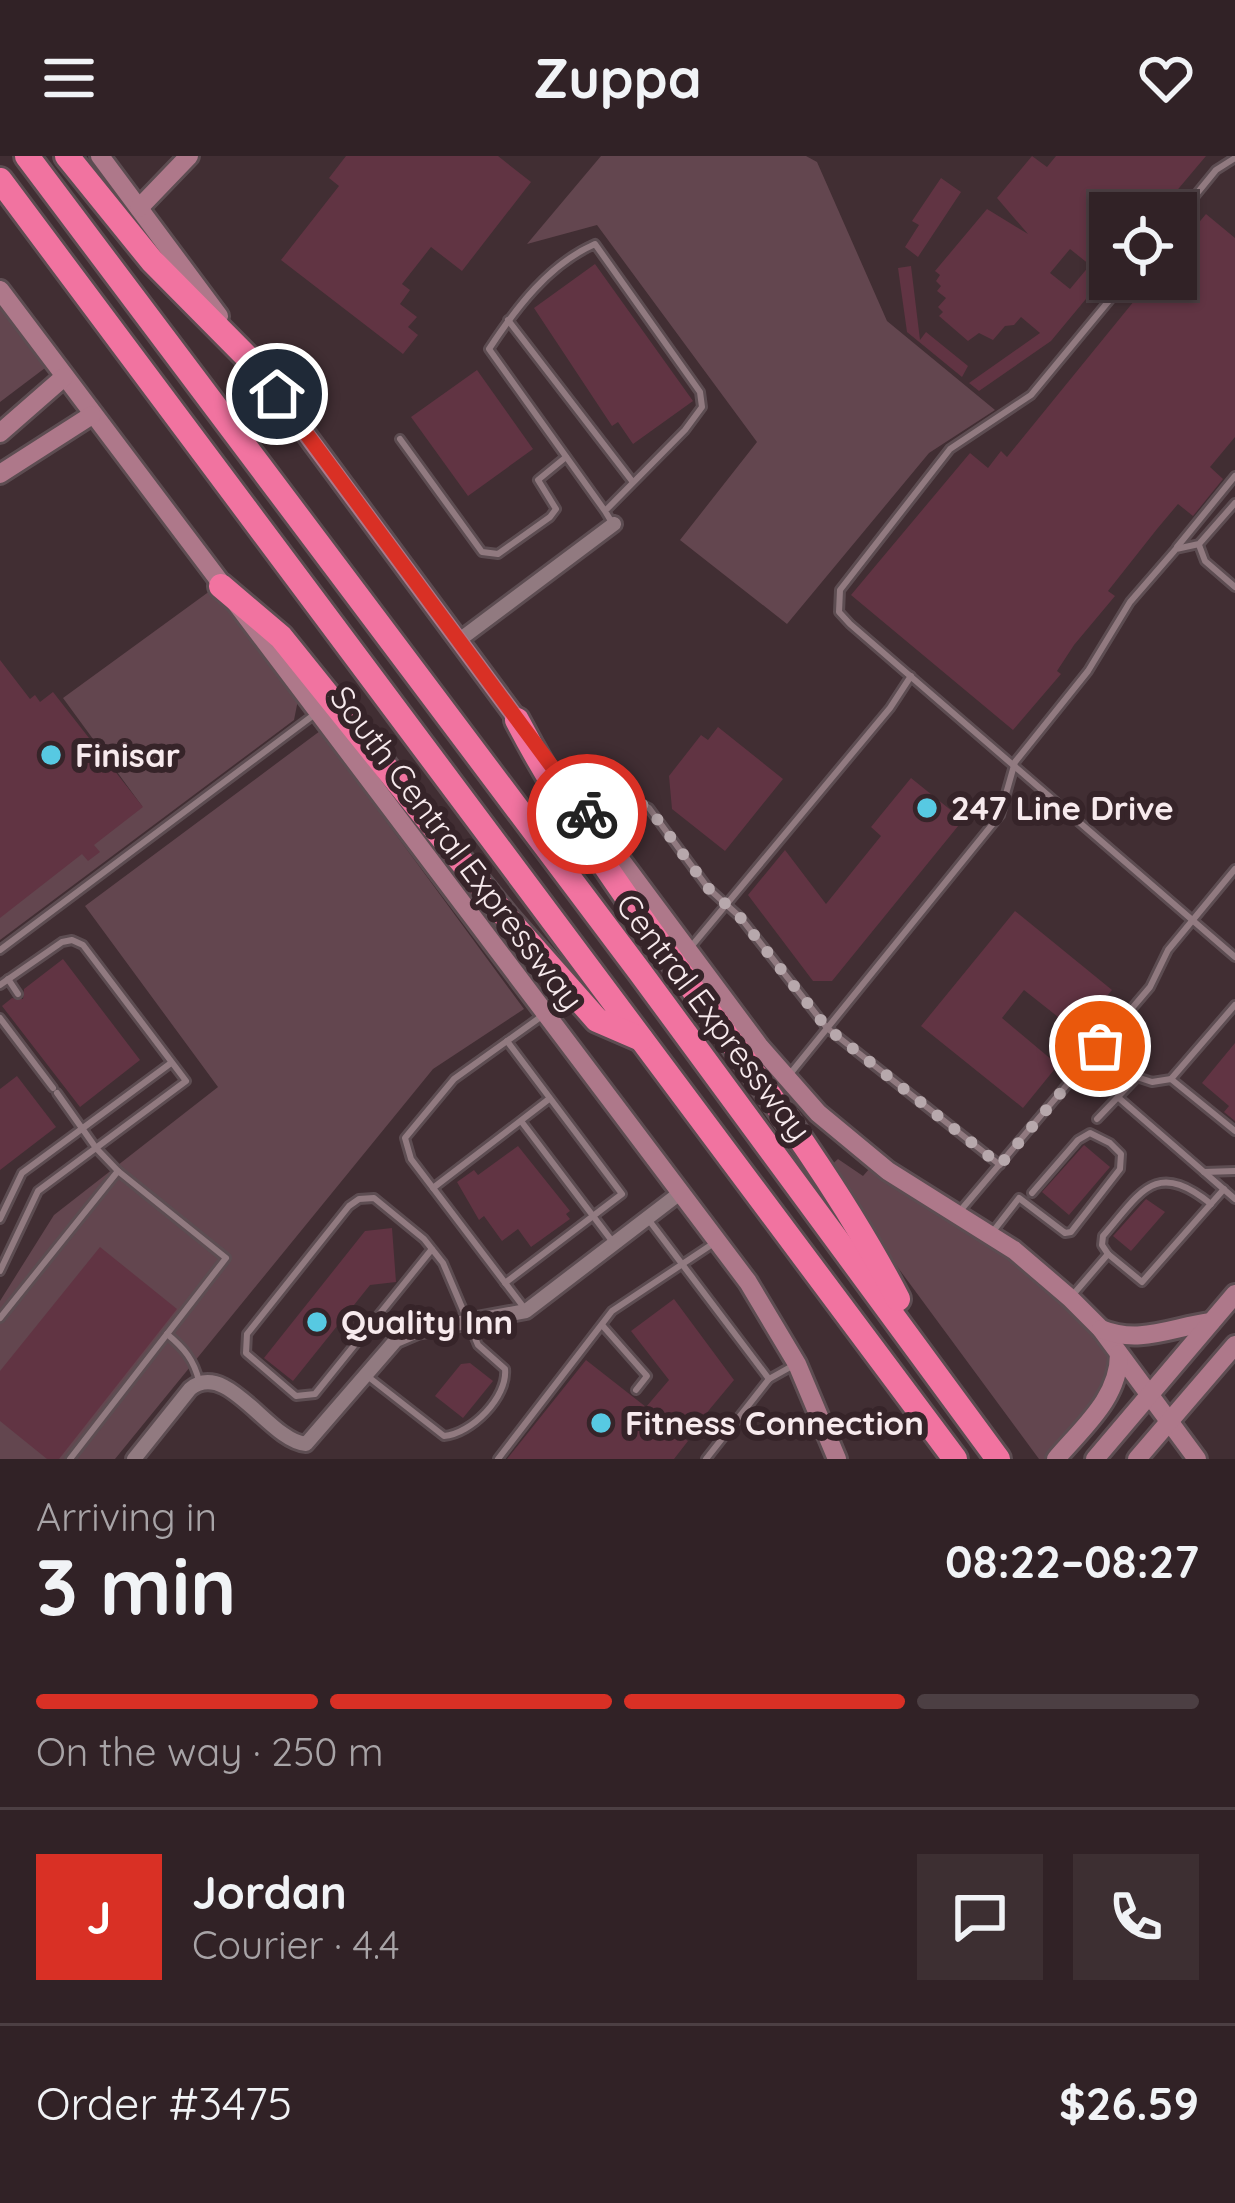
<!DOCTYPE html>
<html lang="en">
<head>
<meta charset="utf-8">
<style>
  :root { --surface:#312226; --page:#3d2f32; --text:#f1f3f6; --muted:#a8a4a7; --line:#4c3f43; --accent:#d93025 }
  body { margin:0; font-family:Quicksand,sans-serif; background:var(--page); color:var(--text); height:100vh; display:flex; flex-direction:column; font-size:45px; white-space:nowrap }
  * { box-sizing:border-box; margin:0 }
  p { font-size:39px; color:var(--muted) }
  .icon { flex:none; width:66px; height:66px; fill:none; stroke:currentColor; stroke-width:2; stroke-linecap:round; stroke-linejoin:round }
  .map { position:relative; height:1303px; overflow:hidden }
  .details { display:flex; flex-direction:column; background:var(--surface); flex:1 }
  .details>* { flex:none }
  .buttons { position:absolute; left:1089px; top:36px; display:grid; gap:24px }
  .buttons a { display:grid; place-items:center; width:108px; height:108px; border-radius:0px; background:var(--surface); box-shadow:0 3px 9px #0004,0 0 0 3px var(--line); font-size:60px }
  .pin { position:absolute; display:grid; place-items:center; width:102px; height:102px; color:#fff; margin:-51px; border:6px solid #fff; border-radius:50%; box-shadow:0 3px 12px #0007 }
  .courier { position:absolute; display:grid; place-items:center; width:120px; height:120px; margin:-60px; border:9px solid #d93025; border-radius:50%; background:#fff; color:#222; box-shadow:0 3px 15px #0007 }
  .head em { font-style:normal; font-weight:700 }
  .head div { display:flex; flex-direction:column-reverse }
  .head { display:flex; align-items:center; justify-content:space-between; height:204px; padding:0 36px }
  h1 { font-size:78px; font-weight:700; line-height:90px }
  .bar { display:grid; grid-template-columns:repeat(4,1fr); gap:18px 12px; align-content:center; height:144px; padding:0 36px }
  .bar i { height:15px; border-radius:9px; background:var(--line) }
  .bar .current { background:var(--accent) }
  .bar p { grid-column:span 4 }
  .line { display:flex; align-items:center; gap:30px; padding:0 36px; border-top:3px solid var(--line) }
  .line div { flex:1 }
  .round { display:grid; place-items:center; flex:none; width:126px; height:126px; border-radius:0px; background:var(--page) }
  header { display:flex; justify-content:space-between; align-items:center; height:156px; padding:0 36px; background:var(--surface); font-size:54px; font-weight:700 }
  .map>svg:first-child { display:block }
  .green { fill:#63464f }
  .building { fill:#613443; fill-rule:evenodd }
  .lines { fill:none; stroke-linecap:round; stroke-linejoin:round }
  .lane-casing { stroke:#5d4d52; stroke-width:12 }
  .street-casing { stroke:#5d4d52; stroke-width:20 }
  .secondary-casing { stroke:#5d4d52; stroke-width:24 }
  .highway-casing { stroke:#5d4d52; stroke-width:30 }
  .lane { stroke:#917a80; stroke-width:6 }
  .street { stroke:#917a80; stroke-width:14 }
  .secondary { stroke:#ae788a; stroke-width:18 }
  .highway { stroke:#f173a0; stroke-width:24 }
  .done { stroke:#b7a8ac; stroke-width:12; stroke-dasharray:0 21.6 }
  .route { stroke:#d93025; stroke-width:15 }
  .poi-dot { fill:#57c9e2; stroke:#362429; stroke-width:4.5 }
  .labels { text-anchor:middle; stroke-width:12; stroke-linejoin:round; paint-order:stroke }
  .poi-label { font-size:33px; font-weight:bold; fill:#f7eaed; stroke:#362429; text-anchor:start }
  .street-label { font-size:33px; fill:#f7eaed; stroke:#362429 }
</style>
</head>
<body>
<header><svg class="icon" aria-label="menu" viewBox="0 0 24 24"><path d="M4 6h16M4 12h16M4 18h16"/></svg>Zuppa<svg class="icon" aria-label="heart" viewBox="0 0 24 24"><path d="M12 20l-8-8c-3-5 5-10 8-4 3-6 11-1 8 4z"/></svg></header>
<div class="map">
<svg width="1235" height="1303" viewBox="0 0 1235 1303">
  <rect width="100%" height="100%" fill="#412e33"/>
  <g class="green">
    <path d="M 601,0 L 806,0 L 817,6 L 887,165 L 995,254 L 929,297 L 787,468 L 680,384 L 757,286 L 597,69 L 527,88 Z"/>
    <path d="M 0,147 L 45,212 L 0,246 Z"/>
    <path d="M 214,432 L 298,544 L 294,564 L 0,784 L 0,757 L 142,650 L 63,542 Z"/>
    <path d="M 320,575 L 524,853 L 433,913 L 115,1303 L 0,1303 L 0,1145 L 54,1059 L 218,931 L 85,750 Z"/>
    <path d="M 838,1003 L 863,1020 L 870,1012 C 918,1043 1113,1157 1111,1216 C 1109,1243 1065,1282 1047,1303 L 1039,1303 L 826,1014 Z"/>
  </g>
  <g class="building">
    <path d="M 346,0 L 498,0 L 531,26 L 462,115 L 431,91 L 402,128 L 410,134 L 400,148 L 417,161 L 408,171 L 418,179 L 403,198 L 281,104 L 339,30 L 329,22 Z"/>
    <path d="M 1032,0 L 1047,11 L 1056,0 L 1206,0 L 1158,57 L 1110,57 L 1110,114 L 1051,185 L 979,235 L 969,227 L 1040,177 L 1021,161 L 1014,169 L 1005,170 L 993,184 L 979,177 L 968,185 L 939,160 L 943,156 L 938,151 L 946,142 L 937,135 L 941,130 L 936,125 L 940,119 L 935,115 L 987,53 L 1028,78 L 997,42 ZM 1070,93 L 1090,109 L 1070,133 L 1050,117 Z"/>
    <path d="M 941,22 L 961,36 L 918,101 L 905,91 L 919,69 L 912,65 Z"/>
    <path d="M 1206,58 L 1235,82 L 1235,281 L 1210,311 L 1223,323 L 1193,360 L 1178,348 L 1157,373 L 1108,435 L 1115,440 L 1074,489 L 1057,515 L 1061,518 L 1013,574 L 851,439 L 970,297 L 988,312 L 1001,295 L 1007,301 L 1152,123 L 1176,123 L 1176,94 Z"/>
    <path d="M 595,108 L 693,245 L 633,288 L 618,266 L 612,270 L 534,152 Z"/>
    <path d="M 911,110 L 920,184 L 926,176 L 968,210 L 962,221 L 907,176 L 898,112 Z"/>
    <path d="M 477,214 L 533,293 L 468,340 L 411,261 Z"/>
    <path d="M 0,504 L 30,543 L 35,539 L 40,546 L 53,536 L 143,651 L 94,689 L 100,696 L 88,705 L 82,698 L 0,762 Z"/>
    <path d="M 718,571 L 783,623 L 725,695 L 672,653 L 669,620 L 701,579 L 708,584 Z"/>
    <path d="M 911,622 L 963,664 L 832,825 L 813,825 L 748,739 L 785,694 L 826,748 L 881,680 L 871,671 Z"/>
    <path d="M 1015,755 L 1112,834 L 1077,876 L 1024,834 L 1002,862 L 1058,909 L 1023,952 L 921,870 Z"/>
    <path d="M 63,803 L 140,904 L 80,951 L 2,850 L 12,842 L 23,843 L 24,833 Z"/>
    <path d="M 1235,887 L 1235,965 L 1224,956 L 1229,950 L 1202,927 Z"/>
    <path d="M 17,920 L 56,971 L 0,1014 L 0,933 Z"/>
    <path d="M 1084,989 L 1110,1011 L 1069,1059 L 1042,1036 Z"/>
    <path d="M 518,990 L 570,1055 L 566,1058 L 570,1063 L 531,1091 L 518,1073 L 502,1085 L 484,1060 L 479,1064 L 457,1026 L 474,1014 L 478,1019 Z"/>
    <path d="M 1146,1043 L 1165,1056 L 1131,1095 L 1113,1080 Z"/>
    <path d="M 392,1072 L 396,1126 L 370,1129 L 293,1225 L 264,1202 L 365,1075 Z"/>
    <path d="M 100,1091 L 177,1153 L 59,1303 L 47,1303 L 0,1265 L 0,1215 Z"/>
    <path d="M 674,1143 L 734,1224 L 685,1283 L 688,1285 L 674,1303 L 507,1303 L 586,1204 L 646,1251 L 669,1224 L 631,1175 Z"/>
    <path d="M 470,1207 L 493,1225 L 463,1262 L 435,1240 L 461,1208 Z"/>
  </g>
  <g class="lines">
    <g class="lane-casing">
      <g id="lane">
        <path d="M 1176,63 L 1216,14 L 1235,2"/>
        <path d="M 1127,123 L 1031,239 L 950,293 L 840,434 L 839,456 L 850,468 L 1235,801"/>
        <path d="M 508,164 L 632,325"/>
        <path d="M 400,283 L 482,396 L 498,398 L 550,361 L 556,353 L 538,324 L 566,301"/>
        <path d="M 605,355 L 685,274 L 702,251 L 700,236 L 595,88 C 549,108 516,152 489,193 L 605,355 L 611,365"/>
        <path d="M 1199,389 L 1205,405 L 1235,431"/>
        <path d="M 1177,391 L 1235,320"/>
        <path d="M 595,662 L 631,643 L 649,652 L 708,732 L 740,761 L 827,872 L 1000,1009"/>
        <path d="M 690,792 L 890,552 L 911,520"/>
        <path d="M 0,794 L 315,558"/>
        <path d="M 8,823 L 18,838"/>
        <path d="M 0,829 L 62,786 L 72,784 L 83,789 L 186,925 L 38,1035 L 0,1115"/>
        <path d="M 0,862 L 53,932"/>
        <path d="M 1100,890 L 1137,921"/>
        <path d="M 790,918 L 1000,659 L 1015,606 L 1088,515 L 1130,446 L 1176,393 L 1199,388 L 1235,347"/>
        <path d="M 1171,923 L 1235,975"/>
        <path d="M 57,937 L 96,992 L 118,1015"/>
        <path d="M 1120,943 L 1235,1043"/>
        <path d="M 1097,963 L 1137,921 L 1152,926 L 1171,923 L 1235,849"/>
        <path d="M 521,965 L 612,1085"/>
        <path d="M 1204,1016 L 1235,1015"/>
        <path d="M 433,1032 L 549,943"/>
        <path d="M 960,1055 L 1150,831 L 1168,794 L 1235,713"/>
        <path d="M 0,1063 L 22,1017 L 171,907"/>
        <path d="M 648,1063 L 769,1223"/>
        <path d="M 991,1078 L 1019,1042 L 1065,1077 L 1071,1076 L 1120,1013 L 1121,998 L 1110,987 L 1090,977 L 1078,984 L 1032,1037"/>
        <path d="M 1108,1098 L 1102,1089 L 1103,1080 C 1141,1036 1155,1003 1211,1048"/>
        <path d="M 505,1127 L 622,1038 L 507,885"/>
        <path d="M 1071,1141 L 1108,1098 L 1142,1126 L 1224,1033"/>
        <path d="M 525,1153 L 411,1003 L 405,982 L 454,923 L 542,860"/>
        <path d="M 0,1162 L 118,1015 L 226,1102 L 70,1303"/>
        <path d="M 602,1169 L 647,1220 L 636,1234"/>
        <path d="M 167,1178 C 184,1192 194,1204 199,1225"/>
        <path d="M 366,1219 L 444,1280 C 471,1278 508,1241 505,1213 L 478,1189 L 443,1107 L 424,1083 L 374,1042 L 359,1043 L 349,1050 L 247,1178 L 246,1197 L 296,1240 L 315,1238 L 432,1093"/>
        <path d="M 498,1303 L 612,1155 L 714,1087"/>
        <path d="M 706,1303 L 769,1223 L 794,1209"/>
      </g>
    </g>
    <g class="street-casing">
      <g id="street">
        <path d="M 458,485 L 614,368"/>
        <path d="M 134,1303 L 190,1233 C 227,1202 269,1285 306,1288 L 396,1184 L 417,1175 L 526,1155 L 680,1037"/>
      </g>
    </g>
    <g class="secondary-casing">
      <g id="secondary">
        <path d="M 100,0 L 219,160"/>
        <path d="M 139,52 L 189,0"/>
        <path d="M 0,134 L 748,1126 L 797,1208 L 837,1303"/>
        <path d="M 249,201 L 522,570"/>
        <path d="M 0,277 L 64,221"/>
        <path d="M 0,318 L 92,259"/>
        <path d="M 563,626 L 760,891 L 818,957 L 888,1015 L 1014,1094 L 1070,1142 L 1101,1173 L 1197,1303"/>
        <path d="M 1101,1173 C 1140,1189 1172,1171 1211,1166"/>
        <path d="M 1056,1303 C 1083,1271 1119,1242 1119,1198"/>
        <path d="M 1095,1303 L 1235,1138"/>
        <path d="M 1137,1303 L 1235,1189"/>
      </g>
    </g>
    <g class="highway-casing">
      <g id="highway">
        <path d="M 27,0 L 640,816 L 998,1303"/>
        <path d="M 67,0 L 152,105 L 254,208"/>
        <path d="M 0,24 L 955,1303"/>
        <path d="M 221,430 L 281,481 L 507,762 L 597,864 L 641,883"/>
        <path d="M 517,564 C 624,769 791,938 898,1143"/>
      </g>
    </g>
    <use href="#lane" class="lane"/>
    <use href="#street" class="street"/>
    <use href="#secondary" class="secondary"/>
    <use href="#highway" class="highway"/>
  </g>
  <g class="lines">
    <path class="done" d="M 587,658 L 592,664 L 631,643 L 649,652 L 708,732 L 740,761 L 827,872 L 1000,1009 L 1100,890"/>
    <path class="route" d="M 277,238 L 587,658"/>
  </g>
  <g class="poi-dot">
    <circle cx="51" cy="599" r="12"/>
    <circle cx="927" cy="652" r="12"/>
    <circle cx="317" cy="1166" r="12"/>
    <circle cx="601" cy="1267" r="12"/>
  </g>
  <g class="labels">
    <g class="poi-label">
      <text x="75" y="611">Finisar</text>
      <text x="951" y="664">247 Line Drive</text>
      <text x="341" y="1178">Quality Inn</text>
      <text x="625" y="1279">Fitness Connection</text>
    </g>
    <g class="street-label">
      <text transform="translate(457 692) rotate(53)" y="12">South Central Expressway</text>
      <text transform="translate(714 861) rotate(53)" y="12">Central Expressway</text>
    </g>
  </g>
</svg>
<div class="buttons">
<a><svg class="icon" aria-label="locate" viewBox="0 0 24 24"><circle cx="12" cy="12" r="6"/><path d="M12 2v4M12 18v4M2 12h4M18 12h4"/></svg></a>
</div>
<div class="pin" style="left:1100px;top:890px;background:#ea580c"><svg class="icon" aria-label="bag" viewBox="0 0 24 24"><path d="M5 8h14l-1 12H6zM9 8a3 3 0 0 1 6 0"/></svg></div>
<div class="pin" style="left:277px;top:238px;background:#1f2937"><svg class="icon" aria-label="home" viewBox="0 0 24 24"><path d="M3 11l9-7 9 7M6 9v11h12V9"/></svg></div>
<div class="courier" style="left:587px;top:658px"><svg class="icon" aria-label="bike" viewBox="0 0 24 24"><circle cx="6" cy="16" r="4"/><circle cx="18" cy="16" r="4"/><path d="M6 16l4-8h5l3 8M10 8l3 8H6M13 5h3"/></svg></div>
</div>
<section class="details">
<div class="head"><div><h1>3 min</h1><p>Arriving in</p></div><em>08:22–08:27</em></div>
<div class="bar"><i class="current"></i><i class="current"></i><i class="current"></i><i></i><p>On the way · 250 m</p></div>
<div class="line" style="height:216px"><b class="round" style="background:var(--accent);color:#fff">J</b><div><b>Jordan</b><p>Courier · 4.4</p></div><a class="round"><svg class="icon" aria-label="chat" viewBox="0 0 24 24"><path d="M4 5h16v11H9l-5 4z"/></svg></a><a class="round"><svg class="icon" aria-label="phone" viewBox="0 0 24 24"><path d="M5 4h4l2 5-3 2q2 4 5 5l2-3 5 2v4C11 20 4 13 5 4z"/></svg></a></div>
<div class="line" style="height:156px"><div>Order #3475</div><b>$26.59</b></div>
</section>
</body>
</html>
